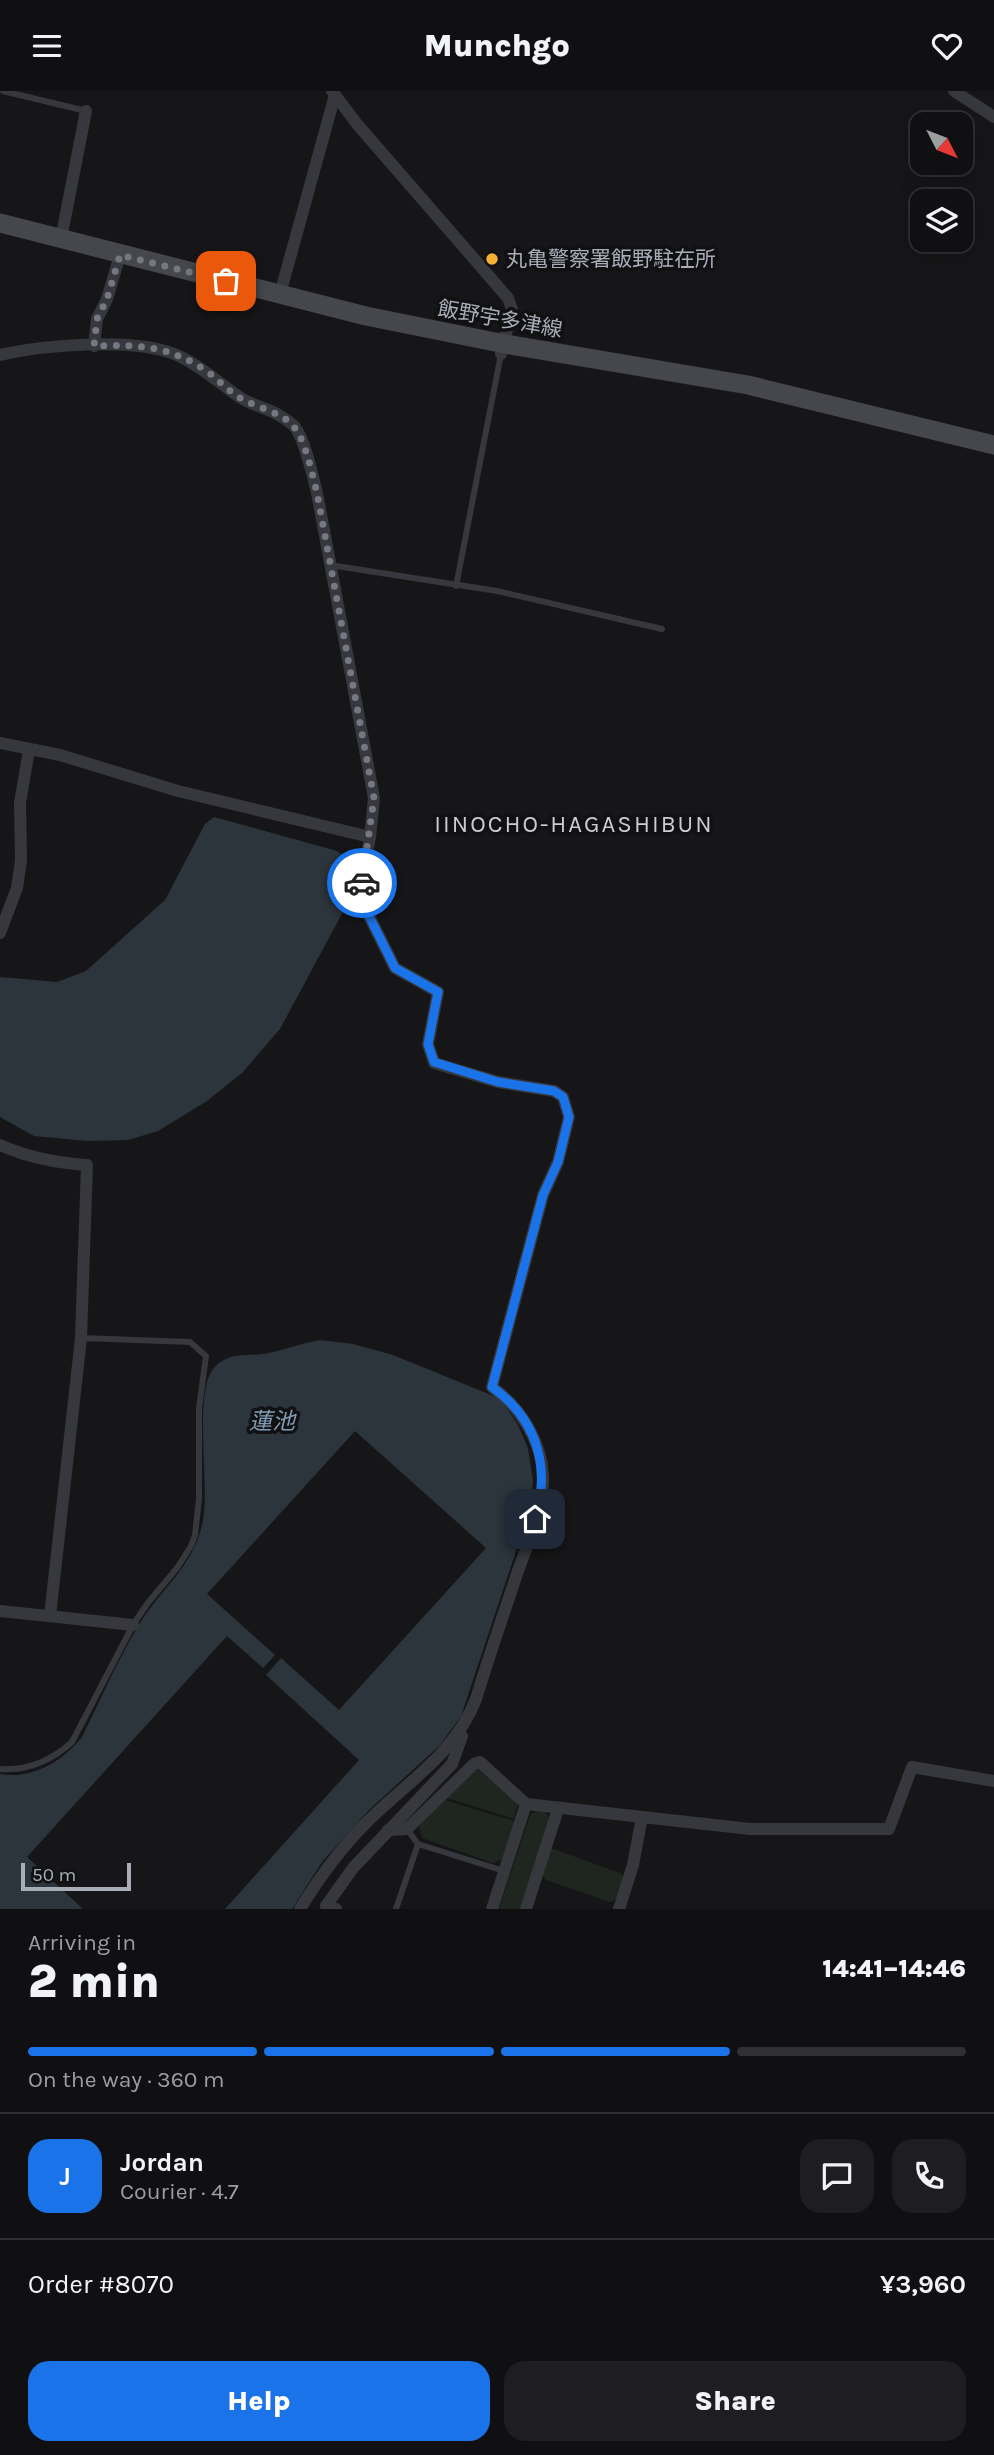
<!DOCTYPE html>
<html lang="en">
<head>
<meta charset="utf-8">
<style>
  :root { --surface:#101012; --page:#1e1e20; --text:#f1f3f6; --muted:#9c9d9f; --line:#303032; --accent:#1a73e8 }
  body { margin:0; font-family:Karla,"Noto Sans JP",sans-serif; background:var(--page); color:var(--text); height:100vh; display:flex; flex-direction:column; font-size:26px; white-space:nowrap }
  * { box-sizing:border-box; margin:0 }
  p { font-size:23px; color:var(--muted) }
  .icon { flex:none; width:38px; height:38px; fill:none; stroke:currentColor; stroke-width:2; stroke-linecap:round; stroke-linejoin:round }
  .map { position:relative; height:1818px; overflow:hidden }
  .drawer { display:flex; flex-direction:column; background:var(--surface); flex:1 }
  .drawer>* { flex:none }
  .needle { width:46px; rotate:132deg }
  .fabs { position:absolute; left:910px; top:21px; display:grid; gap:14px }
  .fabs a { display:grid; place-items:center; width:63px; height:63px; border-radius:14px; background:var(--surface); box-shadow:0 4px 18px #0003,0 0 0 2px var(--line); font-size:35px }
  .scale { position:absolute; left:21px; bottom:18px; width:110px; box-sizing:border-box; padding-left:7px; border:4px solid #a8adb8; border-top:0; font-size:19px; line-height:24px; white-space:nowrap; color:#a8adb8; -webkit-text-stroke:5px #111113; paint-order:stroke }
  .pin { position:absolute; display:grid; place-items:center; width:60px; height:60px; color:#fff; margin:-30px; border-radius:14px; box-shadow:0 4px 10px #0006 }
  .courier { position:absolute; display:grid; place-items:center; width:70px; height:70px; margin:-35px; border:5px solid #1a73e8; border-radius:50%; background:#fff; color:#222; box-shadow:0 2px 9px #0007 }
  .headline em { font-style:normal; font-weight:800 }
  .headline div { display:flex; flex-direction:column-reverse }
  .headline { display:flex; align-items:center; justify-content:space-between; height:119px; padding:0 28px }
  h1 { font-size:46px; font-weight:800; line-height:52px }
  .bar { display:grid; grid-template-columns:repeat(4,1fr); gap:10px 7px; align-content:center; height:84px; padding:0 28px }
  .bar i { height:9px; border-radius:5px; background:var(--line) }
  .bar .selected { background:var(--accent) }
  .bar p { grid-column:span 4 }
  .line { display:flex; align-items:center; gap:18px; padding:0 28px; border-top:2px solid var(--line) }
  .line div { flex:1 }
  .round { display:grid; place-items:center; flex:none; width:74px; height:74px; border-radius:21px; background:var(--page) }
  .primary-button { display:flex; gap:14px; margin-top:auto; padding:14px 28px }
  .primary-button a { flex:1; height:80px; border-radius:21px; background:var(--accent); color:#fff; font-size:28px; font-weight:800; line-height:80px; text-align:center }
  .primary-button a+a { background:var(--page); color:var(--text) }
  header { display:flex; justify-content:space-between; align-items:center; height:91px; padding:0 28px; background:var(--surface); font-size:32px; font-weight:800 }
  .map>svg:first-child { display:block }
  .green { fill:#1e261f }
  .water { fill:#2c353c }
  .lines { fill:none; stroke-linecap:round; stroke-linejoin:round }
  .lane { stroke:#37383d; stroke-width:6 }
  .street { stroke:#37383d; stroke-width:12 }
  .secondary { stroke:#45474d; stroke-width:19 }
  .done { stroke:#757880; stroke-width:7; stroke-dasharray:0 12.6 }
  .route { stroke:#1a73e8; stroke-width:9 }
  .poi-dot { fill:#f2b134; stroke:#111113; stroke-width:2.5 }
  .labels { text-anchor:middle; stroke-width:7; stroke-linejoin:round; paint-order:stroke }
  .poi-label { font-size:21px; fill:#a8adb8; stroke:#111113; text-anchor:start }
  .street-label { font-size:21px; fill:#a8adb8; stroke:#111113 }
  .water-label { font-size:23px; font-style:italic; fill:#7f9bb3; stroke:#111113 }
  .quarter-label { font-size:24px; letter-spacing:2px; fill:#c9ccd4; stroke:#111113 }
</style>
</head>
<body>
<header><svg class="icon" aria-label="menu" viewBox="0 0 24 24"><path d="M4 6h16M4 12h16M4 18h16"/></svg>Munchgo<svg class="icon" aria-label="heart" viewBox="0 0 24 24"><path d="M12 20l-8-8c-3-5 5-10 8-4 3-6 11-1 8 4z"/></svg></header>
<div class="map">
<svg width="994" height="1818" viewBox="0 0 994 1818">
  <rect width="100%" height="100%" fill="#161618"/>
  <g class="green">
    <path d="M 478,1678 L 518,1712 L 514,1728 L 447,1707 Z"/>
    <path d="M 445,1709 L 514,1730 L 502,1768 L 493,1772 L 422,1747 L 419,1735 Z"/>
    <path d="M 536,1720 L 543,1720 L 548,1724 L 550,1731 L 520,1818 L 499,1818 L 530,1724 Z"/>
    <path d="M 551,1757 L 620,1782 L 624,1786 L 617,1808 L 610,1811 L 546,1789 L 541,1783 Z"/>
  </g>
  <g class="water">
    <path d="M 214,726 L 337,760 L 349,769 L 344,819 L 280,938 L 242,982 L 207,1010 L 158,1040 L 128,1049 L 88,1050 L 34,1045 L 0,1026 L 0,886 L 57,891 L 86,880 L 165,809 L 205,733 Z"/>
    <path d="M 320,1249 L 353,1253 L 393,1264 L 501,1308 L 518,1334 L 528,1357 L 533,1390 L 530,1418 L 461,1625 L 440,1654 L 369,1719 L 322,1771 L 292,1818 L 225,1818 L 359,1669 L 266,1584 L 281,1567 L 339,1619 L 486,1457 L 355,1340 L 207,1503 L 275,1564 L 263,1577 L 227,1545 L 27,1766 L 83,1818 L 0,1818 L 0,1683 C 32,1689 63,1670 82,1646 C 101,1608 118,1568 140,1532 C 163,1495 195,1474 203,1429 C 210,1394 193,1301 214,1277 C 228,1260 250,1266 269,1262 C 286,1258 303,1252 320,1249 Z"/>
  </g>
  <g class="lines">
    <g class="lane">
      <path d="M 3,0 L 86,20"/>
      <path d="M 330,474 L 497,500 L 662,538"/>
      <path d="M 456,495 L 501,263"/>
      <path d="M 0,1678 C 28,1680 51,1670 72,1651 L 133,1534 L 147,1513 L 177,1477 L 191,1455 L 195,1444 L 199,1408 L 199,1317 L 206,1265 L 190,1251 L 81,1247"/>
      <path d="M 407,1738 L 418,1753 L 504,1780"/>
      <path d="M 396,1818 L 418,1753"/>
    </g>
    <g class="street">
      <path d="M 332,0 L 357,33 L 508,207 L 512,218 L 501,263"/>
      <path d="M 954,0 L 994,26"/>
      <path d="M 61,148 L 86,20"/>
      <path d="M 280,203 L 335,4"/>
      <path d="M 94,255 L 97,228 L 107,208 L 120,164"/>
      <path d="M 0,264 C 44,254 140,245 181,266 C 202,276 219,292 238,305 C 250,314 265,316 277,323 C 282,326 291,331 295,336 C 305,349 313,386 317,402 L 374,707 L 370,746 L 361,797 L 365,817 L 395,877 L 438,901 L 428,953 L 434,972 L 498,991 L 554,1000 L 563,1006 L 569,1026 L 558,1071 L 543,1104 L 492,1296 C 520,1316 542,1350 543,1386 C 544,1418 528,1451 518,1480 C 504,1522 489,1565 476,1608 C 455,1663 406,1692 366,1732 C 340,1758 319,1787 300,1818"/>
      <path d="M 0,652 L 60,664 L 178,700 L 370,746"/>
      <path d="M 0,842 L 17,797 L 21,769 L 20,712 L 29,659"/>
      <path d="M 0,1054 C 29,1067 56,1072 87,1074 L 81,1247 L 50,1525"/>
      <path d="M 0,1520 L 133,1534"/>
      <path d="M 388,1739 L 407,1738 L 474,1673 L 480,1671 L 526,1713 L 750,1738 L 889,1738 L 912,1676 L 994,1690"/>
      <path d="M 336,1818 L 326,1815 L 353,1777 L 452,1673 L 462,1645"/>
      <path d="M 492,1818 L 526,1713"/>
      <path d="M 526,1818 L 558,1718"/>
      <path d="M 619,1818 L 633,1774 L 642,1726"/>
    </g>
    <path class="secondary" d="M 0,132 L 366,225 L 505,253 L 748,294 L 994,354"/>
  </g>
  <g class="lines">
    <path class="done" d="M 226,190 L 120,164 L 107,208 L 97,228 L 94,255 C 139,253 170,255 208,281 C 219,289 229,301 242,308 C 258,317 282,321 294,336 C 305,348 313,386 317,402 L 374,707 L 362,792"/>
    <path class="route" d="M 362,792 L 365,817 L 395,877 L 438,901 L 428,953 L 434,971 L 498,991 L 554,1000 L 563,1006 L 569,1026 L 558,1071 L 543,1104 L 492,1296 C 537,1328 551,1376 535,1428"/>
  </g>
  <circle class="poi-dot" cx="492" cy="168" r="7"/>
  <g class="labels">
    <g class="poi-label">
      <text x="506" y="175">丸亀警察署飯野駐在所</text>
    </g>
    <g class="street-label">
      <text transform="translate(500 228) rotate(10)" y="7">飯野宇多津線</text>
    </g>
    <g class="water-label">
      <text x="272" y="1338">蓮池</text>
    </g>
    <g class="quarter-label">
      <text x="574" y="741">IINOCHO-HAGASHIBUN</text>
    </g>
  </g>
</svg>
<div class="fabs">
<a><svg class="needle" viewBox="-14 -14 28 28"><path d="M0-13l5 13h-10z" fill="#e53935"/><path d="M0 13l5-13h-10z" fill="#9c9d9f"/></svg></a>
<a><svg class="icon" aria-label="layers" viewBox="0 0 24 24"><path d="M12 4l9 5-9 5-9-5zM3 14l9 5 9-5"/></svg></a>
</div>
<div class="scale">50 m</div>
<div class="pin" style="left:226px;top:190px;background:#ea580c"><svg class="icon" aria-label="bag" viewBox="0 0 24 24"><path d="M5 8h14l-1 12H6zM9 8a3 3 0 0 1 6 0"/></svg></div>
<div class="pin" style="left:535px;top:1428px;background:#1f2937"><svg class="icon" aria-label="home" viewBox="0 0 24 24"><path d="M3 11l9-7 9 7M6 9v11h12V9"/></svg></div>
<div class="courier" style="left:362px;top:792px"><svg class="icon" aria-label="car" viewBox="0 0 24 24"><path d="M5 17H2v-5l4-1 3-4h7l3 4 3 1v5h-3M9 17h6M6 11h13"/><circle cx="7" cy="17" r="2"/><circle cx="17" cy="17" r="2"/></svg></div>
</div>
<section class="drawer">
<div class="headline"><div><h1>2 min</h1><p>Arriving in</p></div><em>14:41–14:46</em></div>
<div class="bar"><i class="selected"></i><i class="selected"></i><i class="selected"></i><i></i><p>On the way · 360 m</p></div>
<div class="line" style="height:126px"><b class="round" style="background:var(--accent);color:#fff">J</b><div><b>Jordan</b><p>Courier · 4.7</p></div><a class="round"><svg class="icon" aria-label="chat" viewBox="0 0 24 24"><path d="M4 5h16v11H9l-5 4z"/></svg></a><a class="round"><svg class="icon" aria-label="phone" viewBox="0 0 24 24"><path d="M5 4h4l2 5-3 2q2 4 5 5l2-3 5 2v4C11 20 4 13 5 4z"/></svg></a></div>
<div class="line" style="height:91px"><div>Order #8070</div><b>¥3,960</b></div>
<div class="primary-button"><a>Help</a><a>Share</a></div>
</section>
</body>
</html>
